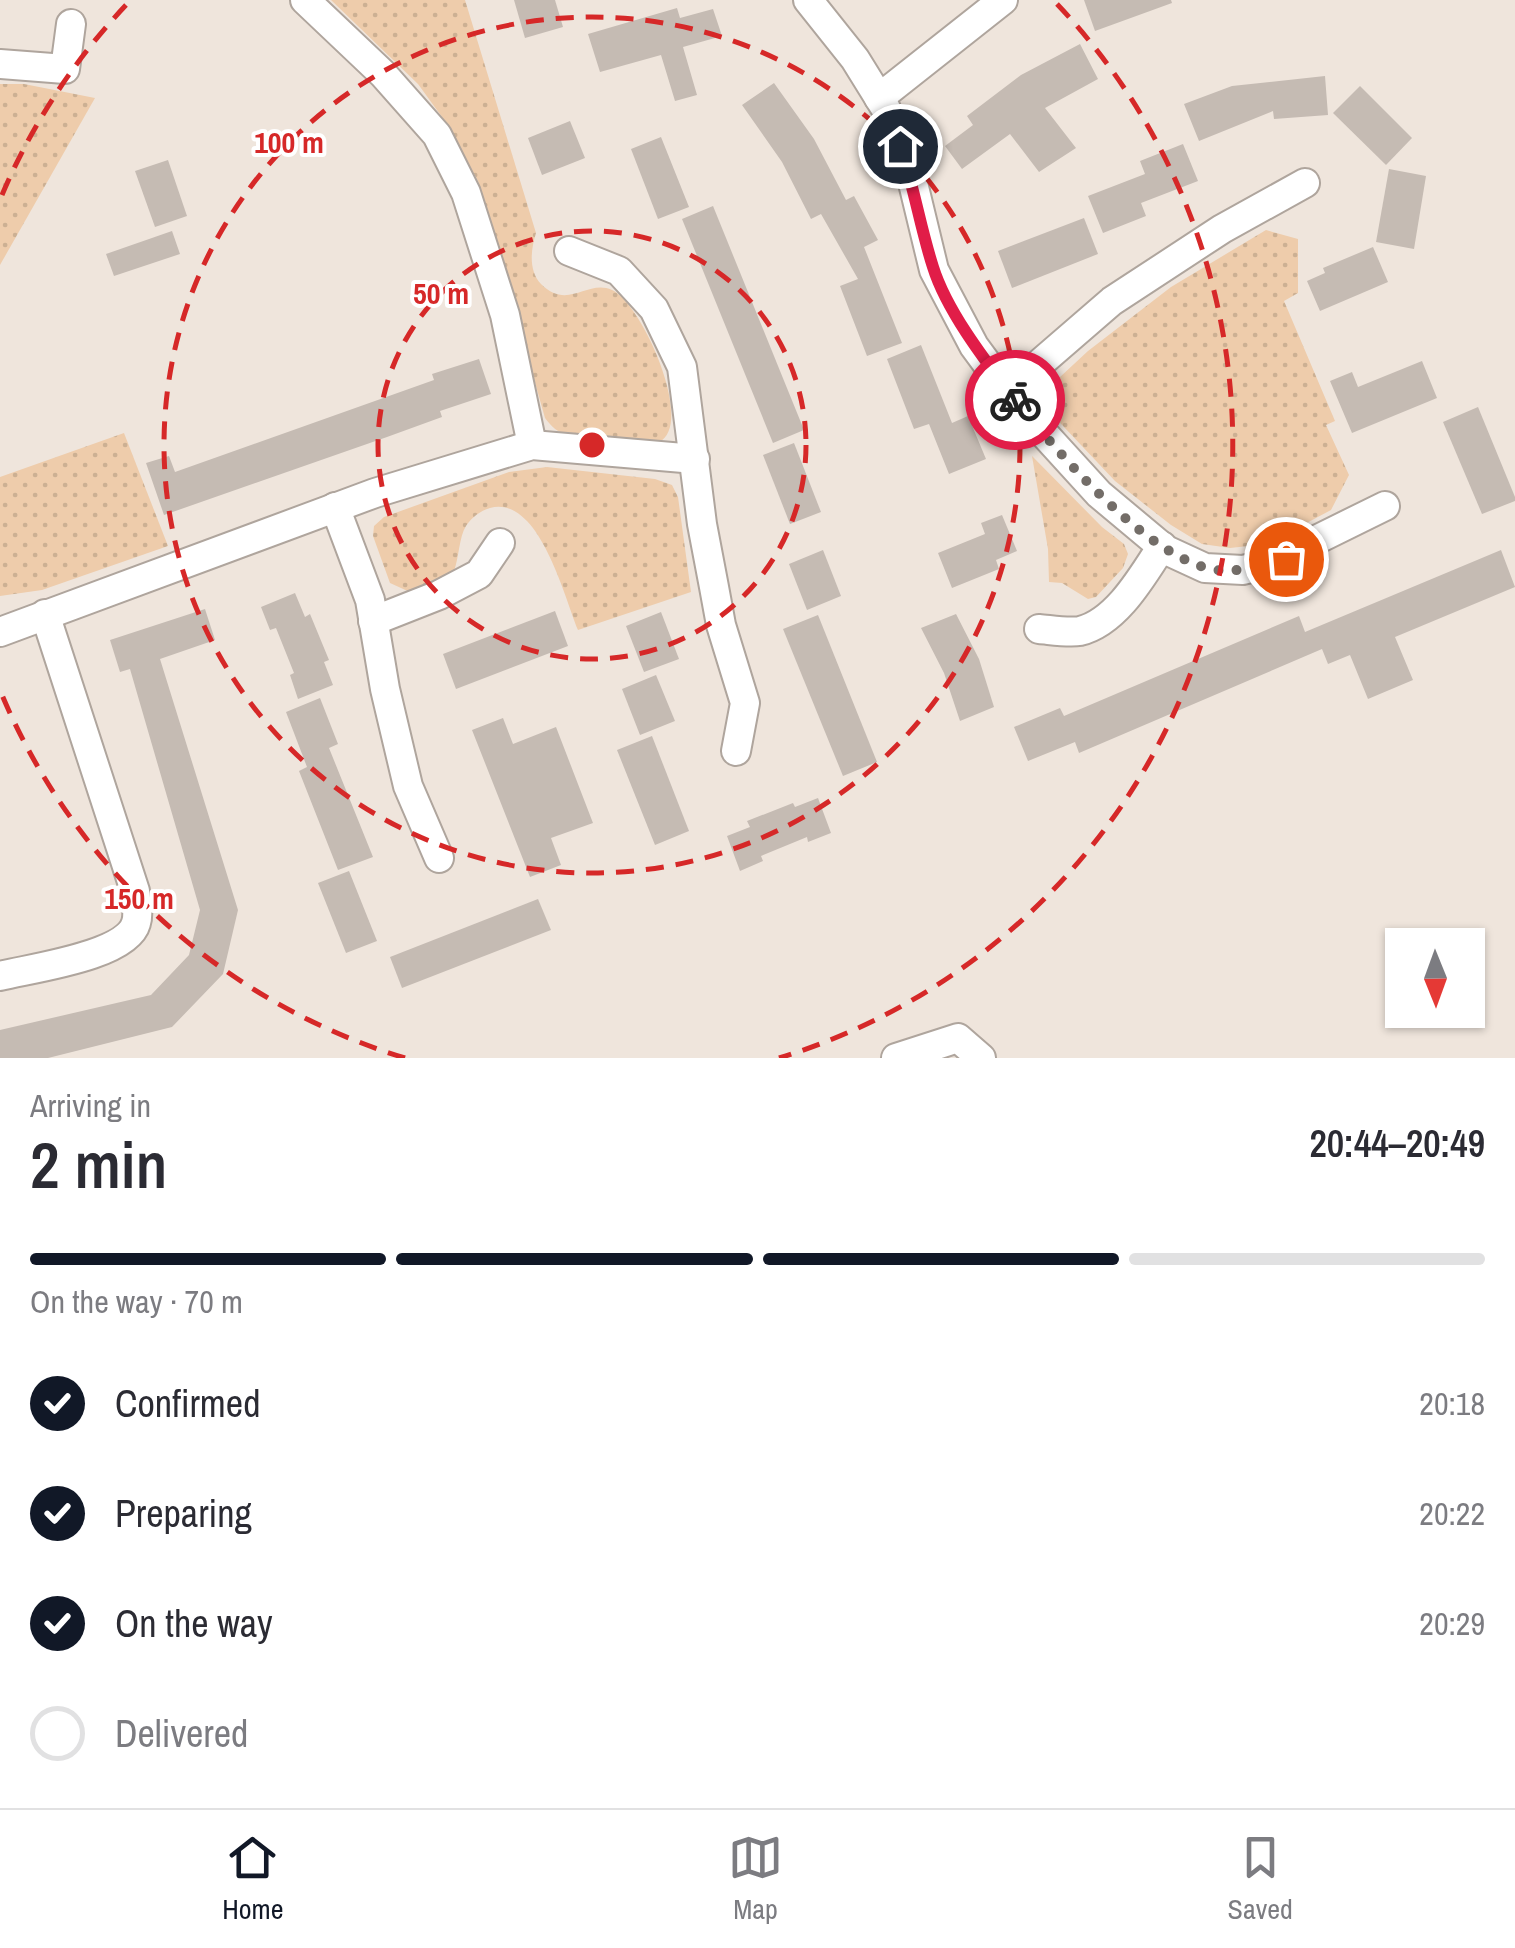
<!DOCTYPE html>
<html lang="en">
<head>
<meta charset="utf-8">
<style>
  :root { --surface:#fff; --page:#f2f2f3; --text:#2b2b33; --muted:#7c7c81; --line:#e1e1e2; --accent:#111827 }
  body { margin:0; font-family:"Archivo Narrow",sans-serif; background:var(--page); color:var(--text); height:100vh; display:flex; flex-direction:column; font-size:38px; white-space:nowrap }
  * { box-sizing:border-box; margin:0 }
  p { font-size:32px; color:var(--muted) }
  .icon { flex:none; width:55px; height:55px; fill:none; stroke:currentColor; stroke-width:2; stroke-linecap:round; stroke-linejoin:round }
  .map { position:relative; height:1058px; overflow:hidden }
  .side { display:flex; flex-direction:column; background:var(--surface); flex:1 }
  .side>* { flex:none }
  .needle { width:65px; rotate:179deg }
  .tools { position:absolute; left:1385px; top:928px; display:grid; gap:20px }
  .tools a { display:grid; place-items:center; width:100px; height:100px; border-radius:0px; background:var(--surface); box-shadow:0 2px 8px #0004; font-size:50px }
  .pin { position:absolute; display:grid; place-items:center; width:85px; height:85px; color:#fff; margin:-42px; border:5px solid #fff; border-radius:50%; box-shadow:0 2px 10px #0007 }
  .courier { position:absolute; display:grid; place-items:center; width:100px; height:100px; margin:-50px; border:8px solid #e11d48; border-radius:50%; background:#fff; color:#222; box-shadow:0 2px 12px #0007 }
  .overview em { font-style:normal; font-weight:600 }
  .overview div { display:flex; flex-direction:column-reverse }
  .overview { display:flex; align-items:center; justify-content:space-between; height:170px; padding:0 30px }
  h1 { font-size:65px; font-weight:600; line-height:75px }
  .bar { display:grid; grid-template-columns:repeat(4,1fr); gap:15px 10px; align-content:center; height:120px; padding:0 30px }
  .bar i { height:12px; border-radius:8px; background:var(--line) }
  .bar .active { background:var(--accent) }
  .bar p { grid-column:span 4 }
  ol { padding:0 30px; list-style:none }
  li { display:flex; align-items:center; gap:30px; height:110px }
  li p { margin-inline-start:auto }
  li .icon { padding:10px; border-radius:50%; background:var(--accent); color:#fff; stroke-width:4 }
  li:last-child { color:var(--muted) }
  li i { width:55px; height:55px; border:5px solid var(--line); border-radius:50% }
  .tab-bar { display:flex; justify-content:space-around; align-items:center; height:140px; border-top:2px solid var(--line); background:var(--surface); font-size:28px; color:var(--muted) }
  .tab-bar a { display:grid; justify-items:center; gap:5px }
  .tab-bar .active { color:var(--accent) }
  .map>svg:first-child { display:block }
  .grass { fill:url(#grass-dots) }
  .building { fill:#c5bbb3 }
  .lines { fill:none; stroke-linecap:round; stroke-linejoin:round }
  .street-casing { stroke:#afa59d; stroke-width:32 }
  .street { stroke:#fff; stroke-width:28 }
  .done { stroke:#736d68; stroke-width:10; stroke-dasharray:0 18 }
  .route { stroke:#e11d48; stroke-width:12 }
  .ring { fill:none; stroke:#d62828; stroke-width:5; stroke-dasharray:18 12 }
  .centre { fill:#d62828; stroke:#fff; stroke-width:5 }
  .ring-label { font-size:30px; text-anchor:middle; font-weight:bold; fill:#d62828; stroke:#fff; stroke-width:8; stroke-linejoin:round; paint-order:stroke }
</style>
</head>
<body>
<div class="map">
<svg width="1515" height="1058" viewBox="0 0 1515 1058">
  <defs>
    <pattern id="grass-dots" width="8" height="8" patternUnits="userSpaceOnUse" patternTransform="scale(2.5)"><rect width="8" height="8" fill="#eeccab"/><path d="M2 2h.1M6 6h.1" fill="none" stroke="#ccb093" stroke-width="1.8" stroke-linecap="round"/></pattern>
  </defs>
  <rect width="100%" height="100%" fill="#efe5dc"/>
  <g class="grass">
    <path d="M 331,0 L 465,0 L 536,233 C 531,249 528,270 541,284 C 568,311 587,279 612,290 C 641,302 696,424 659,442 C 646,449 584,441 569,436 C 558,433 551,426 545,418 L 478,181 L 442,117 L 418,84 Z"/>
    <path d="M 0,84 L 24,84 L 95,98 L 0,265 Z"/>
    <path d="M 1266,230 L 1298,239 L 1298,293 L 1284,301 L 1335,421 L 1326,425 L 1349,475 L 1331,510 L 1267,544 L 1230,548 L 1202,544 L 1171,525 L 1115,481 L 1046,408 L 1043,399 L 1046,390 L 1088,351 L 1171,287 Z"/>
    <path d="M 124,433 L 168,546 L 42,590 L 0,596 L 0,477 Z"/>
    <path d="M 1032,456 L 1102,527 L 1124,544 L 1128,554 L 1123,568 L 1096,597 L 1088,599 L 1062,583 L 1049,582 L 1048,549 Z"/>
    <path d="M 547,467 L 655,479 L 672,485 L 678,497 L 691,592 L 578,630 C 564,596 539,495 490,508 C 480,511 472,517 466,526 C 459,537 459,558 454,571 L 412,593 L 390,583 L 373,536 L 374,526 L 384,517 L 509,472 Z"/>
  </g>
  <g class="building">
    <path d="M 514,0 L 555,0 L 563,27 L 525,38 Z"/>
    <path d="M 1084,0 L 1171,0 L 1172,3 L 1095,31 Z"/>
    <path d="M 677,8 L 680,18 L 713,9 L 722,36 L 683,47 L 697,95 L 675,101 L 661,55 L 600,72 L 588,34 Z"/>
    <path d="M 1080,44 L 1098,79 L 1045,108 L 1076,148 L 1039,172 L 1010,134 L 962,169 L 945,146 L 973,125 L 967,116 L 1021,75 Z"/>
    <path d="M 1325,76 L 1328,115 L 1274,119 L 1273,111 L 1199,141 L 1184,104 L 1232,86 Z"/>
    <path d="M 774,83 L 814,139 L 846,200 L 854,196 L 878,240 L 864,247 L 902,343 L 867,356 L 840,286 L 858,279 L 821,214 L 811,219 L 782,162 L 742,105 Z"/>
    <path d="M 1360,86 L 1412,138 L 1386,165 L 1333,113 Z"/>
    <path d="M 570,121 L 585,158 L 542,175 L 528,138 Z"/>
    <path d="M 661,137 L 689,207 L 658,219 L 631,149 Z"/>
    <path d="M 1183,144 L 1198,181 L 1141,203 L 1146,216 L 1103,233 L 1088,196 L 1145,174 L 1140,161 Z"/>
    <path d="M 168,160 L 187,216 L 155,227 L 135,171 Z"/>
    <path d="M 1389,169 L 1426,176 L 1414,249 L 1376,242 Z"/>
    <path d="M 713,206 L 804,430 L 773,443 L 682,219 Z"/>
    <path d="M 1084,218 L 1098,254 L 1012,288 L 998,251 Z"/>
    <path d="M 172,231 L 180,254 L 114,276 L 106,254 Z"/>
    <path d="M 1373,247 L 1388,282 L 1320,311 L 1307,281 L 1325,273 L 1323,268 Z"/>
    <path d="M 921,345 L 952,423 L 968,416 L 986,459 L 949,474 L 929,424 L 914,429 L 887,359 Z"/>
    <path d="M 479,359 L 491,394 L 440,411 L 442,417 L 387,437 L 164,515 L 146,463 L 169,456 L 175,472 L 434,380 L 432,374 Z"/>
    <path d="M 1422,361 L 1437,398 L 1352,433 L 1330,381 L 1352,372 L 1358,387 Z"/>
    <path d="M 1478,407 L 1515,497 L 1515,501 L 1482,514 L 1443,422 Z"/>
    <path d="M 794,443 L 821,512 L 790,524 L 763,455 Z"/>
    <path d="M 1002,515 L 1017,551 L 996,560 L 999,569 L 952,588 L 938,553 L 985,534 L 981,523 Z"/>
    <path d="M 823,550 L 841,596 L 807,610 L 789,564 Z"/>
    <path d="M 1501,550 L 1515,587 L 1395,637 L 1413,680 L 1368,699 L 1350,655 L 1328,664 L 1322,649 L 1079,753 L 1075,742 L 1028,761 L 1014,727 L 1060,708 L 1064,716 L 1299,616 L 1305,632 Z"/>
    <path d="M 295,593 L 305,617 L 310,614 L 329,660 L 324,662 L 333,685 L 298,699 L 290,675 L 294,673 L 276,628 L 270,630 L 261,607 Z"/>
    <path d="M 205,609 L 215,640 L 160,659 L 238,910 L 223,974 L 172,1027 L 48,1058 L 0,1058 L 0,1030 L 151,995 L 189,955 L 200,910 L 130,669 L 120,672 L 110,640 Z"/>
    <path d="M 555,611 L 568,646 L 456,689 L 443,654 Z"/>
    <path d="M 661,612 L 679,659 L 644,672 L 626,626 Z"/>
    <path d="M 956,614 L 979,659 L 994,707 L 960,721 L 944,673 L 921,628 Z"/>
    <path d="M 818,615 L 877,762 L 843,776 L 783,629 Z"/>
    <path d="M 656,675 L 675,721 L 640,735 L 622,689 Z"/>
    <path d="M 320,698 L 338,744 L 329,748 L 373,857 L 338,870 L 299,771 L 307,767 L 286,712 Z"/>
    <path d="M 503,718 L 513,744 L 556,727 L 593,823 L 551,838 L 561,865 L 530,877 L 472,730 Z"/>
    <path d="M 652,736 L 689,831 L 655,845 L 617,750 Z"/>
    <path d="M 818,798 L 831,833 L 808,842 L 807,837 L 761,856 L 763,861 L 740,871 L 727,836 L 750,827 L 747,821 L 793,803 L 795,807 Z"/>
    <path d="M 349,871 L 377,941 L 346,953 L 318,883 Z"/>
    <path d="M 538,899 L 551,930 L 402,988 L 390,957 Z"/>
  </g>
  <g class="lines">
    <g class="street-casing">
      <g id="street">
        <path d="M 305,0 L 383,74 L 437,135 L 466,193 L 505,315 L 532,445"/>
        <path d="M 808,0 L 855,59 L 886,109 L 913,183 L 934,270 L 974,346 L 1016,403 L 1099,494 L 1166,550 L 1205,568 L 1243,570 L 1286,559 L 1310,543 L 1385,506"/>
        <path d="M 0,64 L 65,69 L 71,24"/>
        <path d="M 879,98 L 1003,0"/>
        <path d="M 569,251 L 619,271 L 654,309 L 682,367 L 702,524 L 714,587 L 721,625 L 745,703 L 736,751"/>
        <path d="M 1008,391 L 1112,301 L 1222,229 L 1305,183"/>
        <path d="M 335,507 L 370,600 L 385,689 L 408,786 L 439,858"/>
        <path d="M 373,621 L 439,595 L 479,574 L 500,543"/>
        <path d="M 1039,629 C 1051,630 1068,633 1080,631 C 1117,622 1143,575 1162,546"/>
        <path d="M 0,632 L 375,493 L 532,445 L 695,459"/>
        <path d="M 0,976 C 32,968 127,956 136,923 C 139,914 136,900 135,891 L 45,614"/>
        <path d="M 896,1058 L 958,1038 L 981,1058"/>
      </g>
    </g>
    <use href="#street" class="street"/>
  </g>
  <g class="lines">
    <path class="done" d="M 1015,400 C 1060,454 1136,545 1203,567 C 1231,576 1260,566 1286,559"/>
    <path class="route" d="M 900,146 C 914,186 920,227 933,267 C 947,312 987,363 1015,400"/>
  </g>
  <g class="ring">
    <circle cx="592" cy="445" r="214"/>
    <circle cx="592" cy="445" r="428"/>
    <path d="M405 1058A641 641 0 0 1 2 695M2 195A641 641 0 0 1 127 4M1057 4A641 641 0 0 1 779 1058"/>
  </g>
  <circle cx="592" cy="445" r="15" class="centre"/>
  <g class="ring-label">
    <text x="289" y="153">100 m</text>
    <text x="441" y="304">50 m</text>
    <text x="139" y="909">150 m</text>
  </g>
</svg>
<div class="tools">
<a><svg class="needle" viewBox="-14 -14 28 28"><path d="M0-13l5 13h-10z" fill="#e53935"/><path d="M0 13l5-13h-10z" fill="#7c7c81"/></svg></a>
</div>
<div class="pin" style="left:1286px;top:559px;background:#ea580c"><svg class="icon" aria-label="bag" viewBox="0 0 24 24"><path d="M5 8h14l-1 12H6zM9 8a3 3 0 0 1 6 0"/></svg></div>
<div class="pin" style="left:900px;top:146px;background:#1f2937"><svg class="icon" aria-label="home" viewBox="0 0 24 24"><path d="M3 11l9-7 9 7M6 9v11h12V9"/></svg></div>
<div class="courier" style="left:1015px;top:400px"><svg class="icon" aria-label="bike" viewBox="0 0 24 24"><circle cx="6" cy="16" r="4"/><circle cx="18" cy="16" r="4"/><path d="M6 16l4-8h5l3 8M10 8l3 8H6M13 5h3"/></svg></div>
</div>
<section class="side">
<div class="overview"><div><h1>2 min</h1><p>Arriving in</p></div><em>20:44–20:49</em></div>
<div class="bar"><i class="active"></i><i class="active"></i><i class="active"></i><i></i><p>On the way · 70 m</p></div>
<ol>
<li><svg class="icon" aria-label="check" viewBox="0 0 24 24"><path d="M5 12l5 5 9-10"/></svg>Confirmed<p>20:18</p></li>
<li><svg class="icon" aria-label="check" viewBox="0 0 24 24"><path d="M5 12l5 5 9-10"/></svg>Preparing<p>20:22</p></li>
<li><svg class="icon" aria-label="check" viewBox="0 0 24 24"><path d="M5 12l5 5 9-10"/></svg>On the way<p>20:29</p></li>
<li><i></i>Delivered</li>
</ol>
</section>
<nav class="tab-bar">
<a class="active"><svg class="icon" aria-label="home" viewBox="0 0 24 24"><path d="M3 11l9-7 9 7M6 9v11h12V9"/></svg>Home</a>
<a><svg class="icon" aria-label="map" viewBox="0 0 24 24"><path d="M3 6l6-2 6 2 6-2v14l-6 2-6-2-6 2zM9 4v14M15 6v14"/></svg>Map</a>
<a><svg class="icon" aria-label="saved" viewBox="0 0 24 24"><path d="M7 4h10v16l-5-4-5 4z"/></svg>Saved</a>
</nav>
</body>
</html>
